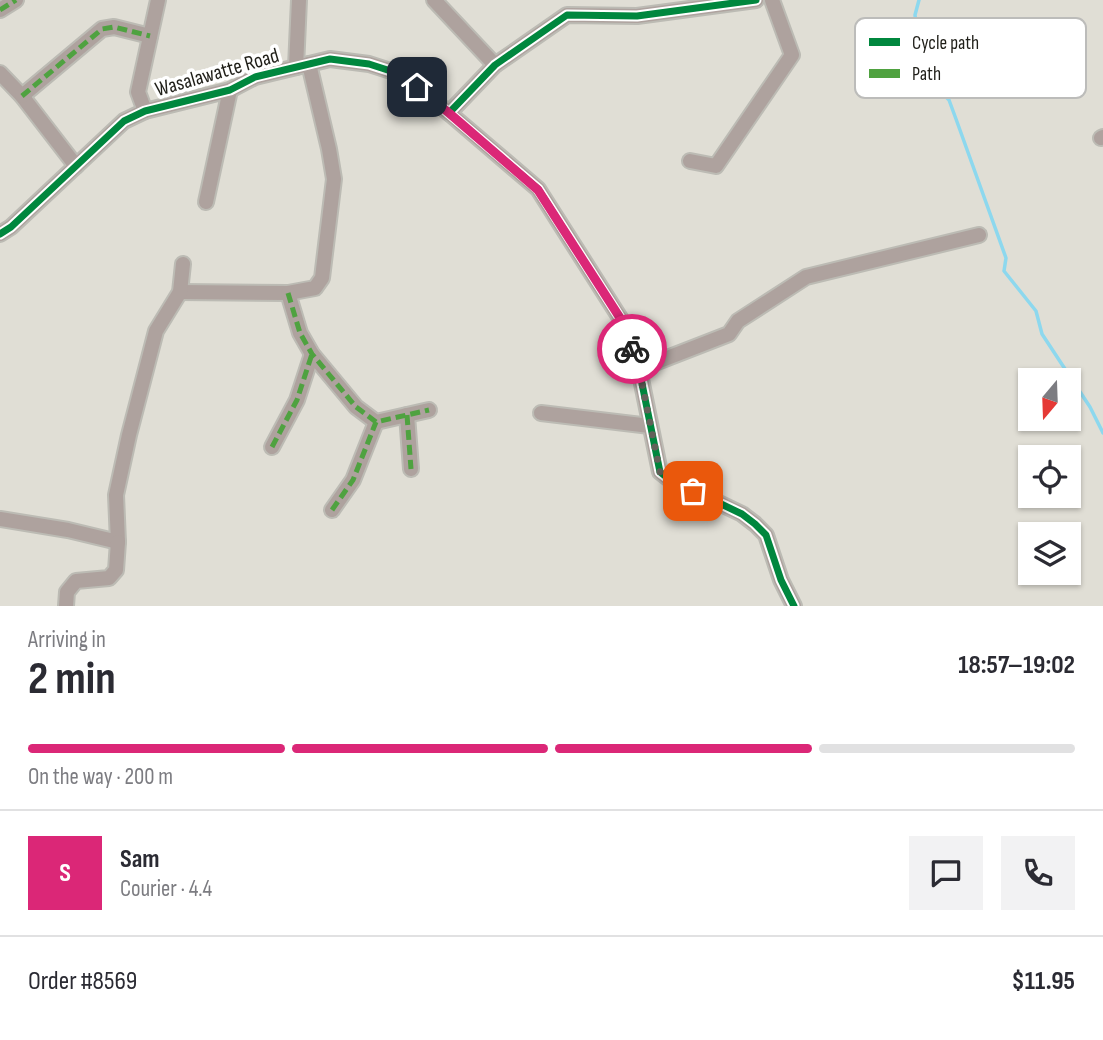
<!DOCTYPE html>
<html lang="en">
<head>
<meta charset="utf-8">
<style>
  :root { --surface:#fff; --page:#f2f2f3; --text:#2b2b33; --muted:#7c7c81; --line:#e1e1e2; --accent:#db2777 }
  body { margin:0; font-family:"Sofia Sans Condensed",sans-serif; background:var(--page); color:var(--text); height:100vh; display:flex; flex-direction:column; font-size:26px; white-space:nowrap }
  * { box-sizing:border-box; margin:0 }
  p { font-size:23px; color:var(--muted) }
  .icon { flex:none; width:38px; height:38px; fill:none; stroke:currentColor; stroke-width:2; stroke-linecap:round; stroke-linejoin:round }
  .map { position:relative; height:606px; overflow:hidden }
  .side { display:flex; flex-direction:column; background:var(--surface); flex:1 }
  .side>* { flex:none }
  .needle { width:46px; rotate:199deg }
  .tools { position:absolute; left:1018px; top:368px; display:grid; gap:14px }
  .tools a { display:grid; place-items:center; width:63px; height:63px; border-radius:0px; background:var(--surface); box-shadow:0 2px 5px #0004; font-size:35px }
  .pin { position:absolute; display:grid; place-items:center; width:60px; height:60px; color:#fff; margin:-30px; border-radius:14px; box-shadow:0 4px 10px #0006 }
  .courier { position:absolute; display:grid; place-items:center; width:70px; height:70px; margin:-35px; border:5px solid #db2777; border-radius:50%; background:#fff; color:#222; box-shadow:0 2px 9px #0007 }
  .overview em { font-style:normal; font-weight:700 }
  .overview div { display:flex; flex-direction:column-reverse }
  .overview { display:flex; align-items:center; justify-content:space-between; height:119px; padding:0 28px }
  h1 { font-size:46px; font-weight:700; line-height:52px }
  .bar { display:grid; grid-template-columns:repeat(4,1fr); gap:10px 7px; align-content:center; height:84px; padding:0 28px }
  .bar i { height:9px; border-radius:5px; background:var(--line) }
  .bar .current { background:var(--accent) }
  .bar p { grid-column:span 4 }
  .line { display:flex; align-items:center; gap:18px; padding:0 28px; border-top:2px solid var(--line) }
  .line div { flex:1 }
  .round { display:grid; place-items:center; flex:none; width:74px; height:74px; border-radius:0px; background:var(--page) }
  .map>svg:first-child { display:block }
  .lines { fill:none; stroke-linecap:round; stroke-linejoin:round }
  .stream { stroke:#8dd8ee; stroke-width:3.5 }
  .minor-casing { stroke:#bcbbb4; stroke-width:18 }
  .minor { stroke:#aea29e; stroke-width:14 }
  .quiet { stroke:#4fa240; stroke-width:5; stroke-dasharray:10 5; stroke-linecap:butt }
  .cycleway-casing { stroke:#fff; stroke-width:11 }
  .cycleway { stroke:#00873e; stroke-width:7 }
  .done { stroke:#63615a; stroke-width:7; stroke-dasharray:0 12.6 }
  .route { stroke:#db2777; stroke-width:9 }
  .labels { text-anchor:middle; stroke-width:7; stroke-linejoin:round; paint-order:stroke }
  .street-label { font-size:21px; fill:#1f1e18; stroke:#fff }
  .key { fill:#fff; stroke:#bcbcba; stroke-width:2 }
  .key-label { font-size:19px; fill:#1f1e18 }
</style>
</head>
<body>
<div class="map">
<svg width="1103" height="606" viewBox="0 0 1103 606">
  <rect width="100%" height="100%" fill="#e0ded5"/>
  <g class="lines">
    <path class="stream" d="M 919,0 L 915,15 L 918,38 L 936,87 L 949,100 L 956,119 L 1006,258 L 1004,271 L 1036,311 L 1042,334 L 1090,407 L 1103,433"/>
    <g class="minor-casing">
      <g id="minor">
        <path d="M 434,0 L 495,65"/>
        <path d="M 0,10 L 16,0"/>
        <path d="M 296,67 L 299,0"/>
        <path d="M 0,73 L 22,96 L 76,166"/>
        <path d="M 22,96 L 102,29 L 114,27 L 150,36"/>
        <path d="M 145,111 L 138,92 L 158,0"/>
        <path d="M 449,113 L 538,189 L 622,321 L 639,369 L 660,472 L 669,479 L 742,514 L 755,524 L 766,535 L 781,580 L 794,606"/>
        <path d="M 1101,138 L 1103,137"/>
        <path d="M 690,161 L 716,166 L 792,55 L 772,0"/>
        <path d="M 206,202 L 230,90"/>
        <path d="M 0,234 L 11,227 L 124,121 L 145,111 L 230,90 L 255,77 L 330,59 L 369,64 L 400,74 L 449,113 L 495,65 L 567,15 L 637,16 L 756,0"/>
        <path d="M 180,292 L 288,293 L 315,288 L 322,278 L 334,179 L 329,149 L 309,64"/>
        <path d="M 288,293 L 300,333 L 312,354 L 356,407 L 376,422 L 429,410"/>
        <path d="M 639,369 L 729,334 L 738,321 L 806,277 L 979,235"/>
        <path d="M 541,413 L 650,426"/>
        <path d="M 407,415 L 411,469"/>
        <path d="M 272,447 L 297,400 L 312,354"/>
        <path d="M 332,510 L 353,480 L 376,422"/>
        <path d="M 0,519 L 68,530 L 118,542 L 116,495 L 129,435 L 156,331 L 180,292 L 183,264"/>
        <path d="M 66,606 L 67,592 L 76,581 L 109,578 L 116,570 L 118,542"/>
      </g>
    </g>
    <use href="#minor" class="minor"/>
    <g class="quiet">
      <path d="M 0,10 L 16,0"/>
      <path d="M 22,96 L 102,29 L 114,27 L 150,36"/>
      <path d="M 288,293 L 300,333 L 312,354 L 356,407 L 376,422 L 429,410"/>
      <path d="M 407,415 L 411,469"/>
      <path d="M 272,447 L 297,400 L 312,354"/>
      <path d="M 332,510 L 353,480 L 376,422"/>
    </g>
    <g class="cycleway-casing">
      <g id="cycleway">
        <path d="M 449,113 L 538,189 L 622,321 L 639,369 L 660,472 L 669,479 L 742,514 L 755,524 L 766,535 L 781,580 L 794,606"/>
        <path d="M 0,234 L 11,227 L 124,121 L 145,111 L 230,90 L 255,77 L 330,59 L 369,64 L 400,74 L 449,113 L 495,65 L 567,15 L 637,16 L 756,0"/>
      </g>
    </g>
    <use href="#cycleway" class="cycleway"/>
  </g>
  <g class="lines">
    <path class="done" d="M 632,349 L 639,369 L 660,472 L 669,479 L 693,491"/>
    <path class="route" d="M 417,87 L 449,113 L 538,190 L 622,321 L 632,349"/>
  </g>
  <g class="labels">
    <g class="street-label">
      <text transform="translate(217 72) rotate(-16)" y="7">Wasalawatte Road</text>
    </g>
  </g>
  <rect x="855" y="18" width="231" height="80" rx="10" class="key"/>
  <rect x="869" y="38" width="31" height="8" fill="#00873e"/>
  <rect x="869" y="69" width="31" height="9" fill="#4fa240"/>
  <g class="key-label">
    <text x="912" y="49">Cycle path</text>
    <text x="912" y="80">Path</text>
  </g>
</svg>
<div class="tools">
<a><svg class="needle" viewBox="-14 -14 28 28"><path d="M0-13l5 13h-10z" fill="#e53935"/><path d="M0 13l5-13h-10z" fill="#7c7c81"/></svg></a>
<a><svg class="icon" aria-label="locate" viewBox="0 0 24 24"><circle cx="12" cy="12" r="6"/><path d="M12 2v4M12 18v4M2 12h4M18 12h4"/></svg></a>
<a><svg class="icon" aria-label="layers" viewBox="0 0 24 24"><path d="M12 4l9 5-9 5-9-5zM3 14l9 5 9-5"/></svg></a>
</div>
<div class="pin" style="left:693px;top:491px;background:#ea580c"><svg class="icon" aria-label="bag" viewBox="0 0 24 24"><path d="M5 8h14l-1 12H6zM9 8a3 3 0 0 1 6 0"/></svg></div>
<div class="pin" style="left:417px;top:87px;background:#1f2937"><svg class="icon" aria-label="home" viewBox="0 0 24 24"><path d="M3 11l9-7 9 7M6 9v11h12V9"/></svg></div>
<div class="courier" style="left:632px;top:349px"><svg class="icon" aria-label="bike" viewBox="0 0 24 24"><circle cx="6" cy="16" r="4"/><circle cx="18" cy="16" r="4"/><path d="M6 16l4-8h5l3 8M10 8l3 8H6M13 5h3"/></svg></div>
</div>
<section class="side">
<div class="overview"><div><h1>2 min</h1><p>Arriving in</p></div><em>18:57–19:02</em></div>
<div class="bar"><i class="current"></i><i class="current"></i><i class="current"></i><i></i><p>On the way · 200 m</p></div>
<div class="line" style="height:126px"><b class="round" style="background:var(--accent);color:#fff">S</b><div><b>Sam</b><p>Courier · 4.4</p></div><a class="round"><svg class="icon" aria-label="chat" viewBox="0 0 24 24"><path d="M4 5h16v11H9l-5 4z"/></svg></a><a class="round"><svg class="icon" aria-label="phone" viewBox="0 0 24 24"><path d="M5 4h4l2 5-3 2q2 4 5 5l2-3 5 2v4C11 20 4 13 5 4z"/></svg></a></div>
<div class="line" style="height:91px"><div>Order #8569</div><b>$11.95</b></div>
</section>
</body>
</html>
